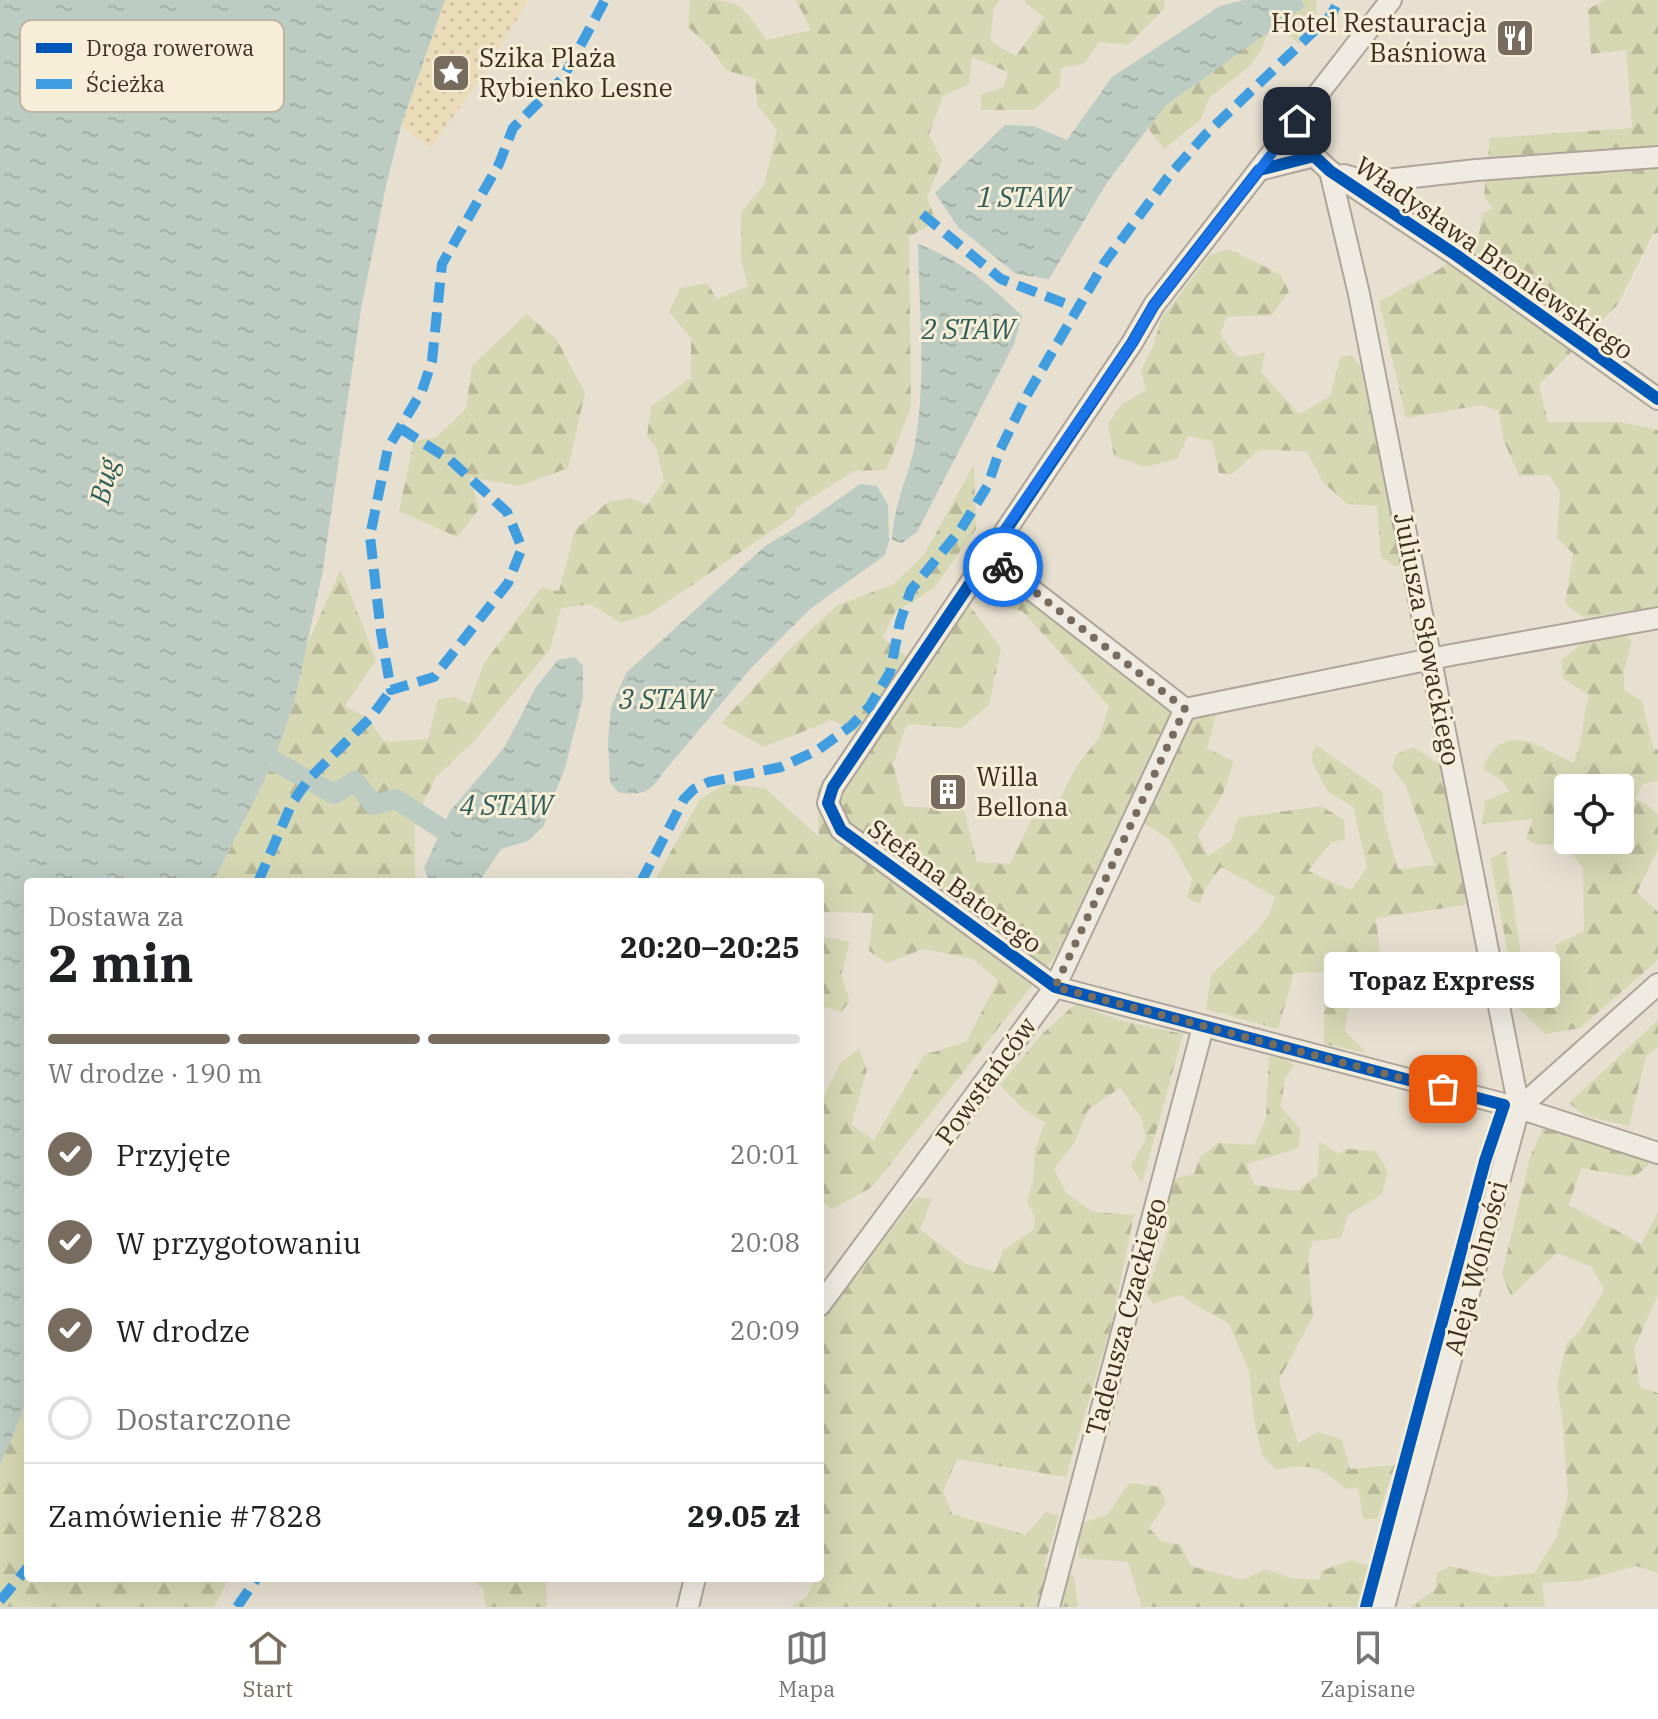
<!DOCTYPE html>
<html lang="pl">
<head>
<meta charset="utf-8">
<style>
  :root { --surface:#fff; --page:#f2f2f2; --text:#202124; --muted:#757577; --line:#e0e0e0; --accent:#786c5e }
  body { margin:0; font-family:"IBM Plex Serif",serif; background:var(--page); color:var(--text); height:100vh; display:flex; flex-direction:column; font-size:30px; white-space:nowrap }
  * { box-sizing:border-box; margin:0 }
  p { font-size:26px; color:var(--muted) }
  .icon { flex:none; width:44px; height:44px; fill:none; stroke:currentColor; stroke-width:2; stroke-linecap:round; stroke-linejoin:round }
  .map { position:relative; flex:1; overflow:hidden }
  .sheet { position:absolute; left:24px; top:878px; width:800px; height:704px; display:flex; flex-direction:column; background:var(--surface); border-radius:8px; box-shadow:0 8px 32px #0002 }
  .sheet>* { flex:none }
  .tools { position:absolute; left:1554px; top:774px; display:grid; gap:16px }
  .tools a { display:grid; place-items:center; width:80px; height:80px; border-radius:8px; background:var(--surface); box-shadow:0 8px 32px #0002; font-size:40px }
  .pin { position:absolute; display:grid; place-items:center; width:68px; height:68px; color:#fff; margin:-34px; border-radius:16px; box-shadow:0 4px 12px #0006 }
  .courier { position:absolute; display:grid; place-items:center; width:80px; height:80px; margin:-40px; border:6px solid #1a73e8; border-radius:50%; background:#fff; color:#222; box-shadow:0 2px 10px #0007 }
  .bubble { position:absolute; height:56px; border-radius:8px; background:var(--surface); box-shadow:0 8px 32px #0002; font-size:26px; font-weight:700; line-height:56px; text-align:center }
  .overview em { font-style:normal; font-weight:700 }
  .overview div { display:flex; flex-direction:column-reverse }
  .overview { display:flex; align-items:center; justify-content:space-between; height:136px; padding:0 24px }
  h1 { font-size:52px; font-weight:700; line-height:60px }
  .bar { display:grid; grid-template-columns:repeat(4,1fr); gap:12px 8px; align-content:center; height:96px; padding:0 24px }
  .bar i { height:10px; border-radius:6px; background:var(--line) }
  .bar .selected { background:var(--accent) }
  .bar p { grid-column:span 4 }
  .line { display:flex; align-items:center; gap:20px; padding:0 24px; border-top:2px solid var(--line) }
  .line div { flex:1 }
  ol { padding:0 24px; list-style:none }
  li { display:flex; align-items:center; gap:24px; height:88px }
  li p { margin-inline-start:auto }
  li .icon { padding:8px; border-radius:50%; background:var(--accent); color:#fff; stroke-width:4 }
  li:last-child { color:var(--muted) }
  li i { width:44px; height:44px; border:4px solid var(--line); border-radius:50% }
  .tab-bar { display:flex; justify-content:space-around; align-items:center; height:112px; border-top:2px solid var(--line); background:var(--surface); font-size:22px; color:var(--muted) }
  .tab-bar a { display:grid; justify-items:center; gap:4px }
  .tab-bar .selected { color:var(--accent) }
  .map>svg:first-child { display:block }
  .forest { fill:url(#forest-firs); fill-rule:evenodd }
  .sand { fill:url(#sand-dots) }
  .water { fill:url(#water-ripples) }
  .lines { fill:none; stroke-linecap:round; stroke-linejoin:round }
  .canal { stroke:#bcccc2; stroke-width:20 }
  .minor-casing { stroke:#ada599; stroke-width:24 }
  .minor { stroke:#efebe3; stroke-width:20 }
  .quiet { stroke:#3f9de0; stroke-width:10; stroke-dasharray:20 10; stroke-linecap:butt }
  .cycleway-casing { stroke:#f7eed8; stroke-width:17 }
  .cycleway { stroke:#0057b8; stroke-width:12 }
  .done { stroke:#786c5e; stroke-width:8; stroke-dasharray:0 14.4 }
  .route { stroke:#1a73e8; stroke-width:10 }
  .labels { text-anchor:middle; stroke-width:6; stroke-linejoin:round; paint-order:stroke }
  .poi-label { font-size:26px; fill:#3d2e20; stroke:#f7eed8; text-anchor:start }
  .street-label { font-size:26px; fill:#3d2e20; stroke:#f7eed8 }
  .water-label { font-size:28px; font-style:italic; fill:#2f5d5a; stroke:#f7eed8 }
  .key { fill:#f7eed8; stroke:#bfb4a1; stroke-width:2 }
  .key-label { font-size:22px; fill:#3d2e20 }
</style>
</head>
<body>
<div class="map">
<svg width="1658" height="1607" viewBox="0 0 1658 1607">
  <defs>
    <pattern id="forest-firs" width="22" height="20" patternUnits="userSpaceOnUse" patternTransform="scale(2)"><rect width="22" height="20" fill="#d6d7b3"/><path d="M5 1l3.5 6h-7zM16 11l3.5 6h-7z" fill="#b9b99a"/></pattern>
    <pattern id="sand-dots" width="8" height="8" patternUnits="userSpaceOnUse" patternTransform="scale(2)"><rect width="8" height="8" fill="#eadcb9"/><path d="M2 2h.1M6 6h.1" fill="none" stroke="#cabd9f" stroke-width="1.8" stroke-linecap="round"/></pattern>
    <pattern id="water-ripples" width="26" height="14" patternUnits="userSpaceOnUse" patternTransform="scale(2)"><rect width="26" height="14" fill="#bcccc2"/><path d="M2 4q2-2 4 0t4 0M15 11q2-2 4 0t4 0" fill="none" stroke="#a2b0a6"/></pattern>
  </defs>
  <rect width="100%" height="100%" fill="#e7e0d1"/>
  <g class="forest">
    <path d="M 690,0 C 738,0 740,0 766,40 L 811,30 L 796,0 L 1000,0 L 994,8 L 990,41 L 1016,56 L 1044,17 L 1025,3 L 1025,0 L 1165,0 L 1164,9 L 1128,45 L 1099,42 L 1085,63 L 1061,68 L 1060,86 L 1034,110 L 981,110 L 981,95 L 1004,87 L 1008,72 L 972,57 L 969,84 L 943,96 L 929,134 L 942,161 L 927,197 L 936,221 L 909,237 L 911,408 L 886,470 L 854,471 L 796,508 L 795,515 L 651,613 L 621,623 L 590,604 L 561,608 L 550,649 L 475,740 L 436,777 L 415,819 L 415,877 L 419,882 L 213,882 L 274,761 L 295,699 L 305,649 L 341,569 L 376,660 L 345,706 L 368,718 L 384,742 L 428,739 L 438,699 L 455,697 L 469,704 L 484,663 L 541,588 L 559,591 L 575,530 L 608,502 L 631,498 L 647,505 L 664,481 L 656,447 L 647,437 L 651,406 L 691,378 L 691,338 L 669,312 L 680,288 L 707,283 L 717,299 L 748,286 L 741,260 L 741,212 L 764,185 L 777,130 L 757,105 L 755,79 L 726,70 L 712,50 L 688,27 Z"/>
    <path d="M 1278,0 L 1317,0 L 1315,24 L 1300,44 L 1272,22 L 1261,50 L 1249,67 L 1210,97 L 1200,120 L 1164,149 L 1138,115 Z"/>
    <path d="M 1605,0 L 1658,0 L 1658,233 L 1653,234 L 1618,304 L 1539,385 L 1548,422 L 1621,422 L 1658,430 L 1658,606 L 1585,618 L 1565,604 L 1573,553 L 1557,538 L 1560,492 L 1549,475 L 1519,476 L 1503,439 L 1499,411 L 1481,405 L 1406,418 L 1379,301 L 1438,270 L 1478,241 L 1482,214 L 1492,208 L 1484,196 L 1490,138 L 1632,128 L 1626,50 L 1591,54 L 1588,9 Z"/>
    <path d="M 1228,249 L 1280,274 L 1289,291 L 1272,315 L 1227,317 L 1220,334 L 1237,357 L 1265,353 L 1261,372 L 1299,414 L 1330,396 L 1340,357 L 1351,355 L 1362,368 L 1406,561 L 1396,567 L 1381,557 L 1377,506 L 1347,504 L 1323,482 L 1306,451 L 1259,450 L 1232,474 L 1219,473 L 1212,441 L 1188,436 L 1177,459 L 1146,467 L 1114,456 L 1108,424 L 1121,405 L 1146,390 L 1141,370 L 1153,347 L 1161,319 L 1210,255 Z"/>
    <path d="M 526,314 L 556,338 L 585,393 L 568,468 L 519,486 L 470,477 L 479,509 L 457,537 L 399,511 L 414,441 L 436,437 L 466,409 L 472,366 Z"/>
    <path d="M 974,464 L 976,529 L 934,588 L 895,612 L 883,638 L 914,662 L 955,608 L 970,606 L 1001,648 L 989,705 L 961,728 L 907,724 L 893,764 L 904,806 L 964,810 L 977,862 L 1010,864 L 1035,812 L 1059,800 L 1078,764 L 1099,738 L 1109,706 L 1022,611 L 991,604 L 980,593 L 993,569 L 1169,706 L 1171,725 L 1217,711 L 1207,749 L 1234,761 L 1222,796 L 1198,835 L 1208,856 L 1231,841 L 1238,818 L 1321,806 L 1344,820 L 1345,840 L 1331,842 L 1308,871 L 1351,890 L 1367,867 L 1353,807 L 1328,792 L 1311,760 L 1316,745 L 1383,792 L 1384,820 L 1398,869 L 1435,865 L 1405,785 L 1392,768 L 1396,755 L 1413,747 L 1442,766 L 1467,884 L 1465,905 L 1376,918 L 1380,952 L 1355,957 L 1345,1032 L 1367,1053 L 1324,1044 L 1324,972 L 1294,973 L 1278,1029 L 1206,1009 L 1211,975 L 1256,932 L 1270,913 L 1275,897 L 1221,867 L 1205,889 L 1200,904 L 1187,898 L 1192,879 L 1170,840 L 1125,811 L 1057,954 L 872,1187 L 833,1209 L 820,1201 L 820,1104 L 841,1062 L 859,1049 L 867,1070 L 851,1125 L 874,1140 L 924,1055 L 966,1042 L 998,980 L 973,959 L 923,949 L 887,963 L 869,951 L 873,913 L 820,912 L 820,882 L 654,882 L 700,799 L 725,784 L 765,788 L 819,837 L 817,788 L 863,736 L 832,720 L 764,747 L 721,723 L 785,654 L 836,606 L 894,584 L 924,555 Z"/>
    <path d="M 1622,635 L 1632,640 L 1624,670 L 1624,690 L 1642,701 L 1653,747 L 1658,750 L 1658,781 L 1643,784 L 1635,799 L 1650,807 L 1658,815 L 1658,849 L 1637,892 L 1658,912 L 1658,960 L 1580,1028 L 1545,1034 L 1518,1007 L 1490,859 L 1506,851 L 1522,963 L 1559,966 L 1555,945 L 1584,931 L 1583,868 L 1564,843 L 1536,845 L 1526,839 L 1533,819 L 1482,824 L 1485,801 L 1509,791 L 1502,781 L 1483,769 C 1501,718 1540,747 1573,763 C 1585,738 1581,722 1589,695 L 1563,679 L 1561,660 L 1584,642 ZM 1568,788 L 1620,788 L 1620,840 L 1568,840 Z"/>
    <path d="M 820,936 L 850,942 L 841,975 L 850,1001 L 841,1012 L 820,1005 Z"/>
    <path d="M 1075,1004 L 1119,1020 L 1183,1034 L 1142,1183 L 1131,1166 L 1146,1139 L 1141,1116 L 1120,1088 L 1088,1110 L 1074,1143 L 1054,1169 L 1066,1193 L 1093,1212 L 1134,1215 L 1111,1326 L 1066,1477 L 957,1459 L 943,1491 L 952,1514 L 1026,1535 L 1045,1513 L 1059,1515 L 1044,1567 L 1074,1576 L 1078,1607 L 790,1607 L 806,1597 L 816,1578 L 820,1578 L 823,1564 L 820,1563 L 820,1283 L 843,1290 L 917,1197 L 932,1199 L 920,1229 L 964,1263 L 995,1272 L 1003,1250 L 1033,1230 L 1035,1218 L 1027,1201 L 1033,1182 L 1035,1149 L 1045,1123 L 1022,1108 L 1000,1085 L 1040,1036 Z"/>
    <path d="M 1658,1020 L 1658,1047 L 1646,1056 L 1629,1126 L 1585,1116 L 1569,1103 Z"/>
    <path d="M 1269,1057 L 1283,1058 L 1295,1065 L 1285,1078 L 1281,1107 L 1300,1129 L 1299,1148 L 1247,1164 L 1254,1185 L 1297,1191 L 1318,1175 L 1319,1141 L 1339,1154 L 1346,1149 L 1376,1151 L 1388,1172 L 1382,1194 L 1348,1215 L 1341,1238 L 1313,1241 L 1308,1258 L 1313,1316 L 1279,1380 L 1298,1443 L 1318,1432 L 1342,1440 L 1350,1469 L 1395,1465 L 1377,1519 L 1363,1519 L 1358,1487 L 1346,1489 C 1321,1467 1310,1462 1276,1470 L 1262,1455 L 1254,1420 L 1249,1371 L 1229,1324 L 1179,1295 L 1153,1304 L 1146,1294 L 1169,1228 L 1165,1208 L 1175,1178 L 1194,1174 L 1200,1157 L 1218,1143 L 1254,1145 L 1266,1118 Z"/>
    <path d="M 1544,1126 L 1648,1157 L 1648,1166 L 1633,1177 L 1581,1168 L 1569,1205 L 1641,1244 L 1658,1212 L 1658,1295 L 1634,1349 L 1640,1387 L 1658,1393 L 1658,1573 L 1636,1566 L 1581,1581 L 1542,1583 L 1545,1607 L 1410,1607 L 1435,1590 L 1437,1573 L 1450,1566 L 1496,1577 L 1534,1573 L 1556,1538 L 1568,1497 L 1562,1418 L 1557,1386 L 1566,1344 L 1578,1333 L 1604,1290 L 1592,1267 L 1557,1253 L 1511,1296 L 1502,1274 L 1530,1157 Z"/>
    <path d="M 28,1399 L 28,1578 L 229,1578 L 214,1607 L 0,1607 L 0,1466 Z"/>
    <path d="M 1129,1483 L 1160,1487 L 1166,1503 L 1149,1528 L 1161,1541 L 1181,1545 L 1191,1566 L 1244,1580 L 1265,1569 L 1291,1578 L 1320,1580 L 1321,1571 L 1351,1560 L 1371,1567 L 1359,1607 L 1142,1607 L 1128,1562 L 1079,1558 L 1079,1524 L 1107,1515 Z"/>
    <path d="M 469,1578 L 546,1578 L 547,1607 L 486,1607 L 483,1588 Z"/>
  </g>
  <path class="sand" d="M 445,0 L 529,0 L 474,88 L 430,148 L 401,126 Z"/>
  <g class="water">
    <path d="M 0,0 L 445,0 L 401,126 L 386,186 L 361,309 L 322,575 L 295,699 L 274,761 L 213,882 L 28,882 L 28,1399 L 0,1466 Z"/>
    <path d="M 1244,0 L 1301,0 L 1305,6 L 1165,106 L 1108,181 L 1049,279 L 1016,274 L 958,227 L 935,193 L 1005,125 L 1034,126 L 1067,140 L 1112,77 L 1220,6 Z"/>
    <path d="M 918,244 C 961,261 989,283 1022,316 L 1014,344 L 917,532 L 902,543 L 892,540 C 893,507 907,480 914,449 C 927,383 919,311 918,244 Z"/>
    <path d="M 860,484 L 877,486 L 888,505 L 889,540 L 885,555 L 810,609 L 751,668 L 662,774 C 650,793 640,796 618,792 L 610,782 L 608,740 L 611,708 L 626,673 L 765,546 L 812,518 Z"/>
    <path d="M 575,657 L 583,666 L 583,697 L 565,768 L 547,813 L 544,826 L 528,841 L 501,849 L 479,882 L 430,882 L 424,868 L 450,811 L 504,748 L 536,687 L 558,660 Z"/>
  </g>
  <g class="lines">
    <path class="canal" d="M 274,761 L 334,794 L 355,781 L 374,805 L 396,799 L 442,829"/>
    <g class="minor-casing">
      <g id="minor">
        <path d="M 1391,0 L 1154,305 L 1132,343 L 833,787 L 828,803 L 841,830 L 1055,987 L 1519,1108 L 1658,1153"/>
        <path d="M 1314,156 L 1316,97"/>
        <path d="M 1259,170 L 1314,156 L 1330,171 L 1456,255 L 1658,399"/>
        <path d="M 1330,171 L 1359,294 L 1519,1108"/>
        <path d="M 1344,175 L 1368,182 L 1476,170 L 1658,157"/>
        <path d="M 987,555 L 1185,709 L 1451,655 L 1658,618"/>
        <path d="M 820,1305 L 1055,987 L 1185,709"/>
        <path d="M 688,1607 L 695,1578"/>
        <path d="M 1049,1607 L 1203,1027"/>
        <path d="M 1384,1607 L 1519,1108 L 1658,984"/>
      </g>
    </g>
    <use href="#minor" class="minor"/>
    <g class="quiet">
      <path d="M 922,214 L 1001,279 L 1077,308"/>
      <path d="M 400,428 L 450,460 L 507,512 L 522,548 L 508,583 L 434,677 L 391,690 L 381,633 L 370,536 L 388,448 L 422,391 L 432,361 L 442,264 L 499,164 L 513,128 L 563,78 L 605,0"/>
      <path d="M 258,882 L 292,803 L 309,779 L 372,716 L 391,690"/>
      <path d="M 641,882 L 684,799 L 694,789 L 709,782 L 781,767 L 818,750 L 851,726 L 870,706 L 890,672 L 900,622 L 911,590 L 961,529 L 988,485 L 999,452 L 1027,395 L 1105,262 L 1168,177 L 1206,134 L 1331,15 L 1339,0"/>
      <path d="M 0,1601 L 28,1567"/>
      <path d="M 237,1607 L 257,1578"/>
    </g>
    <g class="cycleway-casing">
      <path id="cycleway" d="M 1366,1607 L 1485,1161 L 1504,1105 L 1055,987 L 841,830 L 828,803 L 833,787 L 1132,343 L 1154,305 L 1259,170 L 1314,156 L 1330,171 L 1456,255 L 1658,399"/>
    </g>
    <use href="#cycleway" class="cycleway"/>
  </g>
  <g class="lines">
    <path class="done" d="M 1003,567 L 1185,709 L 1055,987 L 1443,1089"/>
    <path class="route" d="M 1003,567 L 987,555 L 1132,343 L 1154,305 L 1297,121"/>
  </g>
  <defs>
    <g id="restaurant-square" transform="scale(2)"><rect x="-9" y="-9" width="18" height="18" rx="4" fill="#786c5e" stroke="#f7eed8"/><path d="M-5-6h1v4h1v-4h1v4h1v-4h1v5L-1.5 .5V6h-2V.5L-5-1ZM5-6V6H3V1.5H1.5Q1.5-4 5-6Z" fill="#fff"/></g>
    <g id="sight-square" transform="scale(2)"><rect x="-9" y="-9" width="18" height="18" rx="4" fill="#786c5e" stroke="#f7eed8"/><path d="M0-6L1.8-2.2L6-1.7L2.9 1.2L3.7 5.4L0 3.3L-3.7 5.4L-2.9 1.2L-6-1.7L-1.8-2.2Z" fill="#fff"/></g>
    <g id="building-square" transform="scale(2)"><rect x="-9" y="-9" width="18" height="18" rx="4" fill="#786c5e" stroke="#f7eed8"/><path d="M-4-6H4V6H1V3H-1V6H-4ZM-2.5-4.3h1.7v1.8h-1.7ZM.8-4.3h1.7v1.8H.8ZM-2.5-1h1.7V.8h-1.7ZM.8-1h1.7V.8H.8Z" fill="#fff"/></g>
  </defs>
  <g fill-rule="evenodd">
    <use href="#restaurant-square" x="1515" y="38"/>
    <use href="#sight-square" x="451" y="73"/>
    <use href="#building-square" x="948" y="792"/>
  </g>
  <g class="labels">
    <g class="poi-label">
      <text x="1487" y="32" text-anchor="end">Hotel Restauracja<tspan x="1487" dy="30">Baśniowa</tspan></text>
      <text x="479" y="67">Szika Plaża<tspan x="479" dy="30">Rybienko Lesne</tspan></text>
      <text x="976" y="786">Willa<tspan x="976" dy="30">Bellona</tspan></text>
    </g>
    <g class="street-label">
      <text transform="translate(1494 258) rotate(35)" y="9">Władysława Broniewskiego</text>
      <text transform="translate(1427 639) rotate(79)" y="9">Juliusza Słowackiego</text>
      <text transform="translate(955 886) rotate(36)" y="9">Stefana Batorego</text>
      <text transform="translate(986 1081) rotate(-54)" y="9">Powstańców</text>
      <text transform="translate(1476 1268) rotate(-75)" y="9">Aleja Wolności</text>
      <text transform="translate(1126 1317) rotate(-75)" y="9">Tadeusza Czackiego</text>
    </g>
    <g class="water-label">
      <text x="1023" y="207">1 STAW</text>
      <text x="968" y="339">2 STAW</text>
      <text transform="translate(104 481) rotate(-77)" y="10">Bug</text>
      <text x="665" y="709">3 STAW</text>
      <text x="506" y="815">4 STAW</text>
    </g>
  </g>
  <rect x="20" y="20" width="264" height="92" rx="12" class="key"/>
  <rect x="36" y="43" width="36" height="10" fill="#0057b8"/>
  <rect x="36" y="79" width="36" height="10" fill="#3f9de0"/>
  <g class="key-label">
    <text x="86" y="56">Droga rowerowa</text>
    <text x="86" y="92">Ścieżka</text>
  </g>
</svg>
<div class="tools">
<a><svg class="icon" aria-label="locate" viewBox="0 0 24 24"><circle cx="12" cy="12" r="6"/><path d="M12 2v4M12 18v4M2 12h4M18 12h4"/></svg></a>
</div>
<div class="pin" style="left:1443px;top:1089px;background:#ea580c"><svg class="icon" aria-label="bag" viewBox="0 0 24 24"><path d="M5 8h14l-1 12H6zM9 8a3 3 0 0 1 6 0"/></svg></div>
<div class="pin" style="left:1297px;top:121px;background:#1f2937"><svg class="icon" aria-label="home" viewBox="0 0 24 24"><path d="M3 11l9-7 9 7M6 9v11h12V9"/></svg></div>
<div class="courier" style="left:1003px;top:567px"><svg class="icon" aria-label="bike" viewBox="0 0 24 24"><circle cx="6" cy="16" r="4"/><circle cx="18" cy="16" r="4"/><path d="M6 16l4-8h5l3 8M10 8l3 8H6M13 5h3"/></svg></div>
<div class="bubble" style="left:1324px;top:952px;width:236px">Topaz Express</div>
<section class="sheet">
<div class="overview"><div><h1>2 min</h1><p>Dostawa za</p></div><em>20:20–20:25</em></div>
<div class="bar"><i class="selected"></i><i class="selected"></i><i class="selected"></i><i></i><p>W drodze · 190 m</p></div>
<ol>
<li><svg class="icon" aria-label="check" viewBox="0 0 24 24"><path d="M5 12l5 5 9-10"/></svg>Przyjęte<p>20:01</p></li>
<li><svg class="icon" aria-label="check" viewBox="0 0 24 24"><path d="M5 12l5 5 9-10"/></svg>W przygotowaniu<p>20:08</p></li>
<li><svg class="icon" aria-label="check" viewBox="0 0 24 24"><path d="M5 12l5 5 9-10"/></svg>W drodze<p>20:09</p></li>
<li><i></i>Dostarczone</li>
</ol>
<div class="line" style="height:104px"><div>Zamówienie #7828</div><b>29.05 zł</b></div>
</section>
</div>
<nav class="tab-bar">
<a class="selected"><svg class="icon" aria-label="home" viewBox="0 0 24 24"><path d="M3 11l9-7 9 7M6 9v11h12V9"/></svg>Start</a>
<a><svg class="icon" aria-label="map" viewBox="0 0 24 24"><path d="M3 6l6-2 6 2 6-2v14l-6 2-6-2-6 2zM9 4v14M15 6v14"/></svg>Mapa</a>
<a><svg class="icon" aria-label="saved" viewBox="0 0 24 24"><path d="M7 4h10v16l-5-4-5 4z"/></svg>Zapisane</a>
</nav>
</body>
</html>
